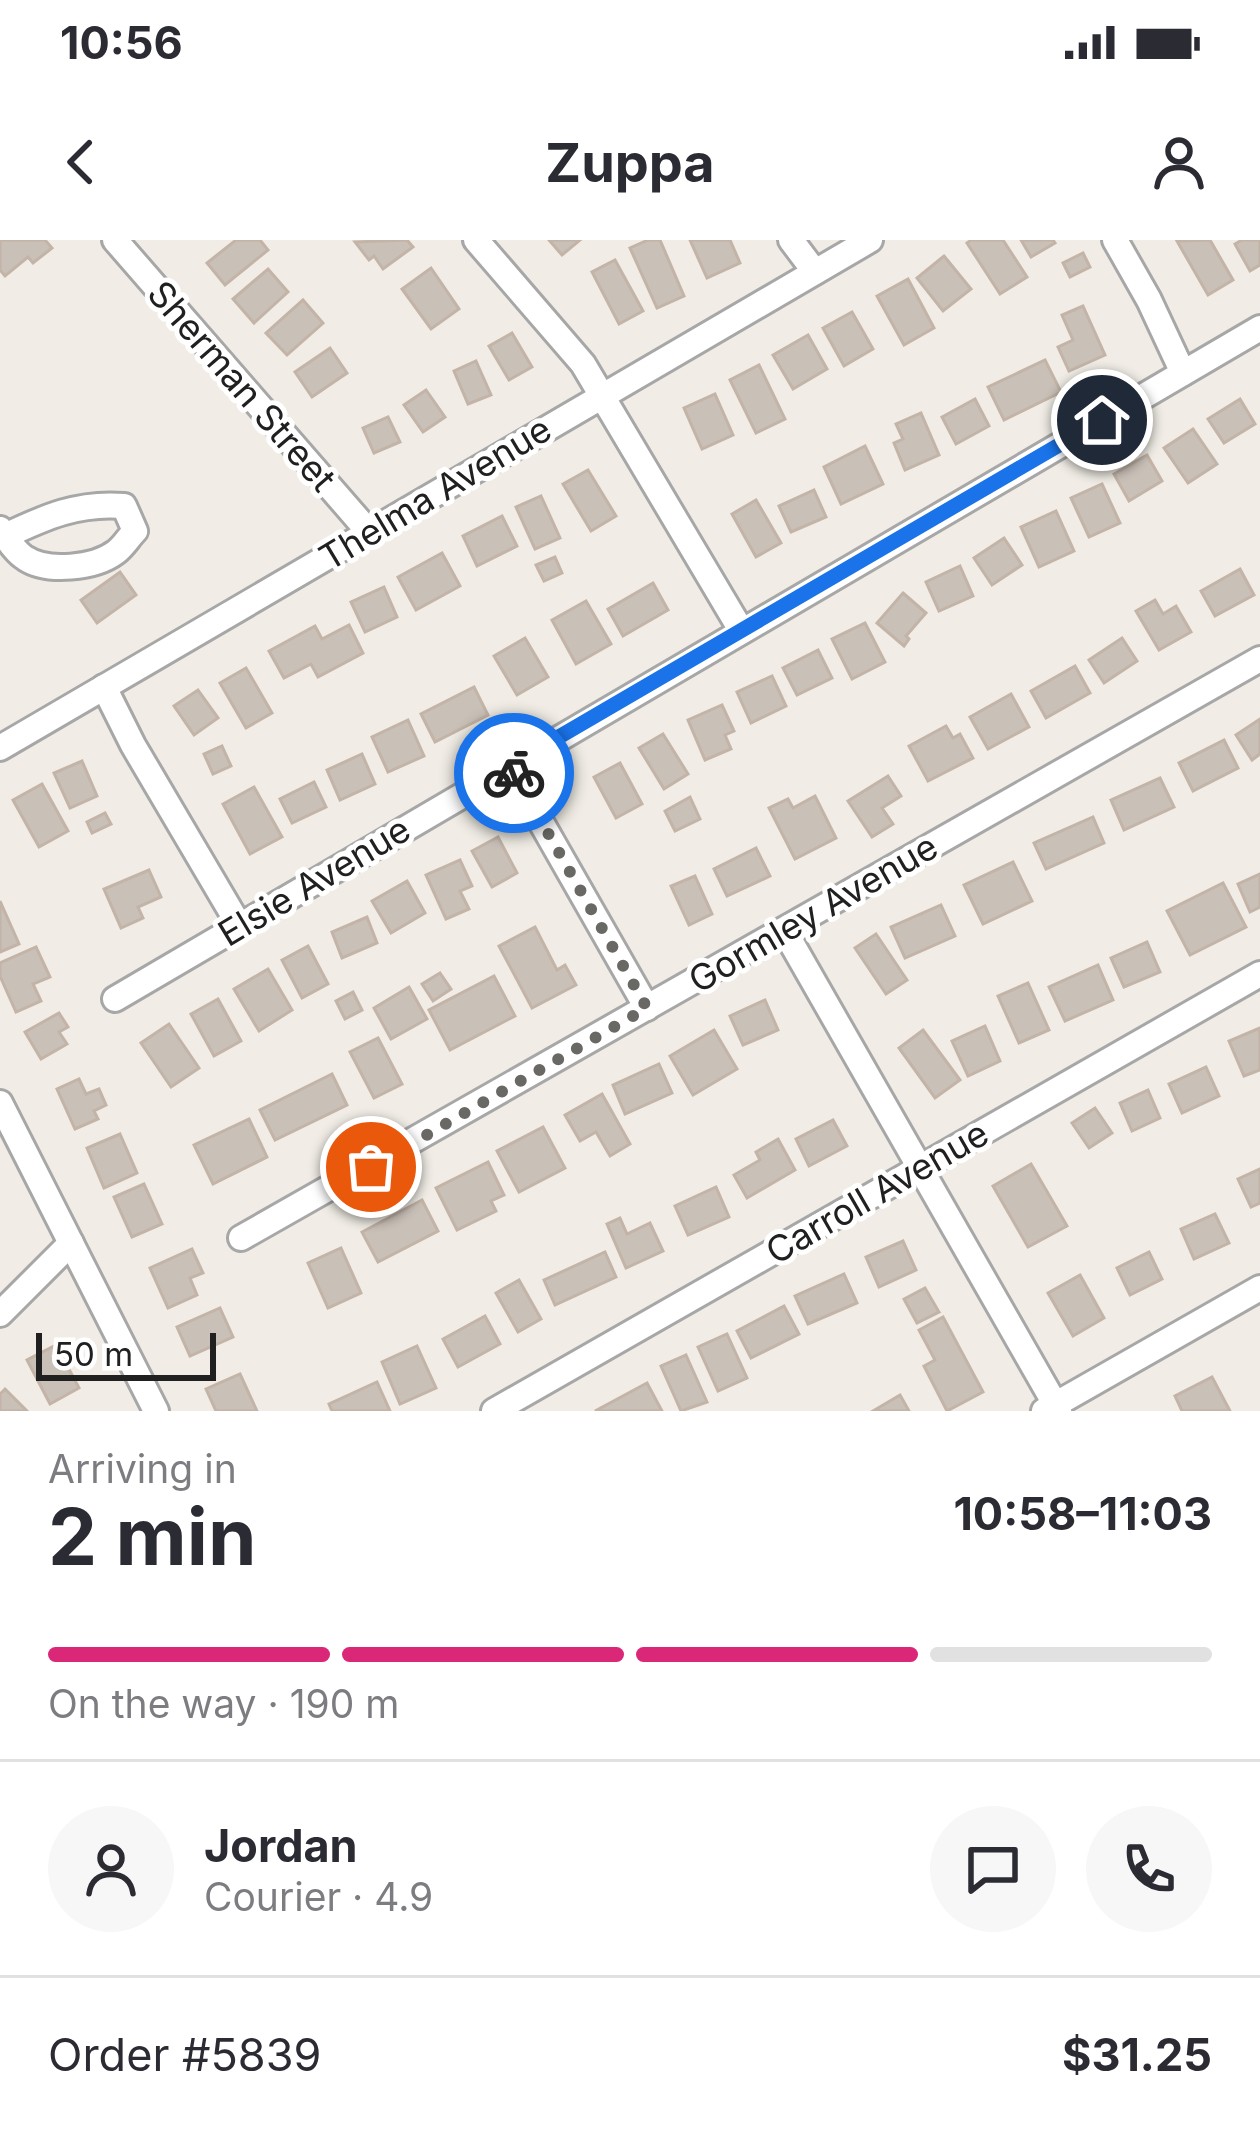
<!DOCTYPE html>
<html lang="en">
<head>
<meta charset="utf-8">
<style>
  :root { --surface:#fff; --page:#f7f7f7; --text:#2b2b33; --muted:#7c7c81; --line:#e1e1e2; --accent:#db2777 }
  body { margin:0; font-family:Inter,sans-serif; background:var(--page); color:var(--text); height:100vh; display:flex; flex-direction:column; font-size:45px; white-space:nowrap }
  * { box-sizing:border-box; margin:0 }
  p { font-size:39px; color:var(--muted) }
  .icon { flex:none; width:66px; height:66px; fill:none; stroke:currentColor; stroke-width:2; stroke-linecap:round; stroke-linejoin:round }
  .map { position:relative; height:1171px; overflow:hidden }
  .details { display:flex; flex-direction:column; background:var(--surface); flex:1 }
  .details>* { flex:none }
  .scale { position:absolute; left:36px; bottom:30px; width:180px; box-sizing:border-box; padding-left:12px; border:6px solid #202020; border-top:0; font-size:33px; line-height:42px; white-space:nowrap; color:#202020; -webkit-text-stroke:9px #fff; paint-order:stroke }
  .pin { position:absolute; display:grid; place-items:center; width:102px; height:102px; color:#fff; margin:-51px; border:6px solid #fff; border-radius:50%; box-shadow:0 3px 12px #0007 }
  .courier { position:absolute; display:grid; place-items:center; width:120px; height:120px; margin:-60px; border:9px solid #1a73e8; border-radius:50%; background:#fff; color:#222; box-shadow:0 3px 15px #0007 }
  .headline em { font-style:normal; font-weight:700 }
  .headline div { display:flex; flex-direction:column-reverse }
  .headline { display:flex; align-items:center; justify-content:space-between; height:204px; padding:0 48px }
  h1 { font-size:78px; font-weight:700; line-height:90px }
  .bar { display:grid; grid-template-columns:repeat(4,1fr); gap:18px 12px; align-content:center; height:144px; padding:0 48px }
  .bar i { height:15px; border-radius:9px; background:var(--line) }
  .bar .selected { background:var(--accent) }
  .bar p { grid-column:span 4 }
  .line { display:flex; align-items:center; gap:30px; padding:0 48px; border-top:3px solid var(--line) }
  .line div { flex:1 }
  .round { display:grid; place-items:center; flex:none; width:126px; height:126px; border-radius:63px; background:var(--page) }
  .status { display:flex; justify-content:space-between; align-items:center; height:84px; padding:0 60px; background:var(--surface); direction:ltr }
  .status svg { height:33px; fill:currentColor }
  header { display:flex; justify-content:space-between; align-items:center; height:156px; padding:0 48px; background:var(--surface); font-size:54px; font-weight:700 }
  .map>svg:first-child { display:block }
  .building { fill:#c9c0b8; stroke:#c3b4a7; stroke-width:3 }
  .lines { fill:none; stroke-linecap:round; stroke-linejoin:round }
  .minor-casing { stroke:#a7a7a7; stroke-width:30 }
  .minor { stroke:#fff; stroke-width:24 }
  .done { stroke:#696865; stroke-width:12; stroke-dasharray:0 21.6 }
  .route { stroke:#1a73e8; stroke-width:15 }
  .labels { text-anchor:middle; stroke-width:10; stroke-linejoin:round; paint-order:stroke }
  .street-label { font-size:36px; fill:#202020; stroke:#fff }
</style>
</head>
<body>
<div class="status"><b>10:56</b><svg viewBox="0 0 49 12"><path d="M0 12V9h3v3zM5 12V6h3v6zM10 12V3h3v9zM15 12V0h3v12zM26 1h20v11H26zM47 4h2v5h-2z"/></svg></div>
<header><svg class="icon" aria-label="back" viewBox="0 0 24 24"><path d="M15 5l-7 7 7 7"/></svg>Zuppa<svg class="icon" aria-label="person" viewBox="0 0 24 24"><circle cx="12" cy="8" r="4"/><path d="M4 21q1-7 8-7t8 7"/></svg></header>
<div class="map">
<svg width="1260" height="1171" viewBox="0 0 1260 1171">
  <rect width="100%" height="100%" fill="#f1ede6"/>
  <g class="building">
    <path d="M 0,0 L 45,0 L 52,8 L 33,23 L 28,17 L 5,36 L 0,30 Z"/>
    <path d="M 236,0 L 260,0 L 268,10 L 225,45 L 207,23 Z"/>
    <path d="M 407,0 L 413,7 L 383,29 L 374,16 L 369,20 L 355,2 Z"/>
    <path d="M 549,0 L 580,0 L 562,15 Z"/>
    <path d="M 648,0 L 660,0 L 684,56 L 657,68 L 630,8 Z"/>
    <path d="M 690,0 L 730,0 L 740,23 L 707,38 Z"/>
    <path d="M 971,0 L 1003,0 L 1027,37 L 1000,54 L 967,3 Z"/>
    <path d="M 1021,0 L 1053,0 L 1055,3 L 1031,17 Z"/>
    <path d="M 1210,0 L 1233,40 L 1208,55 L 1177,1 Z"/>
    <path d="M 1242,0 L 1260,0 L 1260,25 L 1250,31 L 1235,4 Z"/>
    <path d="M 1083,13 L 1090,27 L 1070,37 L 1063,23 Z"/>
    <path d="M 944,16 L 971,49 L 943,71 L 917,38 Z"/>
    <path d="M 615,20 L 643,71 L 619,84 L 592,32 Z"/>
    <path d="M 431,28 L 459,69 L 431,89 L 402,49 Z"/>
    <path d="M 268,29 L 288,52 L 254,83 L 233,59 Z"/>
    <path d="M 908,39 L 934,88 L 904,105 L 877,56 Z"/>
    <path d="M 303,60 L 323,83 L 287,115 L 266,93 Z"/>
    <path d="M 1083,66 L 1105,115 L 1069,131 L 1058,107 L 1073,100 L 1062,75 Z"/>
    <path d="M 852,72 L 873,109 L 844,126 L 823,88 Z"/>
    <path d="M 512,93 L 532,127 L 509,140 L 489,106 Z"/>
    <path d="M 808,95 L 827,129 L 793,149 L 773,115 Z"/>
    <path d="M 330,108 L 347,133 L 312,157 L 295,132 Z"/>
    <path d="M 1045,120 L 1061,152 L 1004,180 L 988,147 Z"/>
    <path d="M 476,121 L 491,155 L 468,164 L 454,131 Z"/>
    <path d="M 759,125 L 785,179 L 756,193 L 730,140 Z"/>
    <path d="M 426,150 L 445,177 L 423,192 L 404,165 Z"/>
    <path d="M 715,154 L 733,195 L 702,209 L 684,168 Z"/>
    <path d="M 975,159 L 989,186 L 956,204 L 942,177 Z"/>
    <path d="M 1240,159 L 1255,184 L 1224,203 L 1208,179 Z"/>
    <path d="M 921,173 L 939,215 L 905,230 L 894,203 L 903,199 L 896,184 Z"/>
    <path d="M 388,177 L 400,202 L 374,213 L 363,188 Z"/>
    <path d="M 1193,189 L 1217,224 L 1188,243 L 1164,208 Z"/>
    <path d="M 865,206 L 883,244 L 841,264 L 824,227 Z"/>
    <path d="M 1147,215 L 1162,241 L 1129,261 L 1114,234 Z"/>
    <path d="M 588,230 L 616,276 L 591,291 L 563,244 Z"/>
    <path d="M 1102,244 L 1120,283 L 1089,297 L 1071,258 Z"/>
    <path d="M 814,250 L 826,277 L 791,292 L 779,266 Z"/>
    <path d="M 541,256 L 560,298 L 535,309 L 516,267 Z"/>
    <path d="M 756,260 L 781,303 L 756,317 L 732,274 Z"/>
    <path d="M 1056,271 L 1074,311 L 1039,327 L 1021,287 Z"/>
    <path d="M 502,276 L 517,306 L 477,326 L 463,296 Z"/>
    <path d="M 1004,298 L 1022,325 L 992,345 L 974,318 Z"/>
    <path d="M 442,313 L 460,346 L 416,370 L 398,337 Z"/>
    <path d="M 555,317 L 562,333 L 544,341 L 536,325 Z"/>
    <path d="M 960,326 L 973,356 L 939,371 L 926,342 Z"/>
    <path d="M 1240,329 L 1254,355 L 1215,376 L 1201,351 Z"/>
    <path d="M 120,332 L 136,355 L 97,383 L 81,360 Z"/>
    <path d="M 653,343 L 668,370 L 623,396 L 608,369 Z"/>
    <path d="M 384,347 L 397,377 L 365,392 L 351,362 Z"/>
    <path d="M 903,353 L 926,373 L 906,396 L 909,399 L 904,406 L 877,383 Z"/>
    <path d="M 1155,360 L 1163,374 L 1176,366 L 1191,392 L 1159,410 L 1136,371 Z"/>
    <path d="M 586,361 L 611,404 L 576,424 L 552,380 Z"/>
    <path d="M 865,383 L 885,422 L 852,439 L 832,399 Z"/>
    <path d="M 349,385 L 363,413 L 318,437 L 311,424 L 284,438 L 269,411 L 315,386 L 322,399 Z"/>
    <path d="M 525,398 L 548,437 L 517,455 L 494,416 Z"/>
    <path d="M 1122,398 L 1137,421 L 1104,443 L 1089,420 Z"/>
    <path d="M 818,410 L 832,438 L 797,455 L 783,428 Z"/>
    <path d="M 1075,426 L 1090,453 L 1046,478 L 1031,451 Z"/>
    <path d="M 246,428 L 272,473 L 246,488 L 220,443 Z"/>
    <path d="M 772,436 L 786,466 L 751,483 L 737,452 Z"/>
    <path d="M 474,447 L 488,475 L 435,502 L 421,474 Z"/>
    <path d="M 198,450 L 218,478 L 194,495 L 174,466 Z"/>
    <path d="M 1011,454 L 1029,487 L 988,509 L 970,477 Z"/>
    <path d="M 722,465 L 734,491 L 725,495 L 731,509 L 705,520 L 688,480 Z"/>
    <path d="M 1260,479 L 1260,514 L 1252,520 L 1236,495 Z"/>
    <path d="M 408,480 L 424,516 L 388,532 L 372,497 Z"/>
    <path d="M 946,486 L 953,498 L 960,494 L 973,518 L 928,541 L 909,506 Z"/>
    <path d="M 663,494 L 688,534 L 664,549 L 639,508 Z"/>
    <path d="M 1224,500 L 1238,528 L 1193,551 L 1179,523 Z"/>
    <path d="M 222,506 L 231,526 L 213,534 L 204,514 Z"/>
    <path d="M 362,514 L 375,544 L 340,560 L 327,530 Z"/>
    <path d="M 82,521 L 97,556 L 70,568 L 54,533 Z"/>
    <path d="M 620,523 L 642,564 L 616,578 L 594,537 Z"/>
    <path d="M 888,536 L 901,556 L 882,568 L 893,584 L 872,597 L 848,561 Z"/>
    <path d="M 1160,538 L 1174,567 L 1124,590 L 1111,560 Z"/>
    <path d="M 314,542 L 326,567 L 292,583 L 280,559 Z"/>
    <path d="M 42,544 L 68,591 L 39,607 L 13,560 Z"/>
    <path d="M 254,547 L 282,597 L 250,614 L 223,564 Z"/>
    <path d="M 815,556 L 836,598 L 795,619 L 769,568 L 788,559 L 793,568 Z"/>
    <path d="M 690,557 L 700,579 L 675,591 L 665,571 Z"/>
    <path d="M 105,573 L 111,584 L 92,593 L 87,582 Z"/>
    <path d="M 1093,577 L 1104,603 L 1046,629 L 1034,603 Z"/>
    <path d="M 498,597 L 517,633 L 492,647 L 472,611 Z"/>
    <path d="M 756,608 L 770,636 L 727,656 L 714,629 Z"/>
    <path d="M 460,620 L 472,646 L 460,651 L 469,669 L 446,679 L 426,635 Z"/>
    <path d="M 1013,622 L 1032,661 L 983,684 L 964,645 Z"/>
    <path d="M 149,630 L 161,657 L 138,667 L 143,678 L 121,688 L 104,649 Z"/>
    <path d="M 1260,634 L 1260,667 L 1250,672 L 1238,644 Z"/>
    <path d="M 695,636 L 712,674 L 689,685 L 671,646 Z"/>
    <path d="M 407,641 L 425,673 L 391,693 L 372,661 Z"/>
    <path d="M 1223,643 L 1246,687 L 1190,715 L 1167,671 Z"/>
    <path d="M 0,661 L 19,704 L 0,712 Z"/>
    <path d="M 941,665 L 955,696 L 905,718 L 891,687 Z"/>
    <path d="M 367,677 L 377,703 L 342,718 L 332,692 Z"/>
    <path d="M 535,687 L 557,730 L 565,725 L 576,745 L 532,768 L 499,706 Z"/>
    <path d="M 876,694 L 907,740 L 886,754 L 855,708 Z"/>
    <path d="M 1147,702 L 1160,732 L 1124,747 L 1111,718 Z"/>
    <path d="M 308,706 L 328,744 L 302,758 L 282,720 Z"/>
    <path d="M 36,707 L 50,737 L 33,744 L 41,761 L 16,772 L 0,736 L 0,723 Z"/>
    <path d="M 1098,725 L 1113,760 L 1065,781 L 1049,747 Z"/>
    <path d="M 268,729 L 292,770 L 259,791 L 234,749 Z"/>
    <path d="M 440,733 L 451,749 L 433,761 L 422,744 Z"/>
    <path d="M 494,736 L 515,776 L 450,810 L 429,770 Z"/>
    <path d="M 1028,743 L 1049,790 L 1019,803 L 998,756 Z"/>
    <path d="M 409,747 L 427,779 L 391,799 L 374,768 Z"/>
    <path d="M 353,752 L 362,770 L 345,779 L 336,761 Z"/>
    <path d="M 218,759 L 241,801 L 214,816 L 191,774 Z"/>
    <path d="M 765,760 L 778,790 L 743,805 L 730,776 Z"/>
    <path d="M 59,773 L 68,787 L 59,792 L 67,804 L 41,819 L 25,792 Z"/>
    <path d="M 169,784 L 199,828 L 171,847 L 141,803 Z"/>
    <path d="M 985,786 L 1000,821 L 968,836 L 952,801 Z"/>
    <path d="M 1260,788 L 1260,830 L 1244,836 L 1229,801 Z"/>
    <path d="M 714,790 L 737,829 L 693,855 L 670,816 Z"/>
    <path d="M 923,790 L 960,840 L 935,858 L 899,808 Z"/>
    <path d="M 378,798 L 402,844 L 374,858 L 350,812 Z"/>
    <path d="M 659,824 L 672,853 L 625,874 L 613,845 Z"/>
    <path d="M 1206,827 L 1219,856 L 1182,873 L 1169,844 Z"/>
    <path d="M 332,834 L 347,865 L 275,900 L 260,870 Z"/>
    <path d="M 79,839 L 86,854 L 99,849 L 106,865 L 94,871 L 98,879 L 75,889 L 57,849 Z"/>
    <path d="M 1148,850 L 1160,878 L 1132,891 L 1120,863 Z"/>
    <path d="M 602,854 L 630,904 L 610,916 L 596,892 L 580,901 L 565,875 Z"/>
    <path d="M 1095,868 L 1112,893 L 1089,908 L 1072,883 Z"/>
    <path d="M 249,879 L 267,917 L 213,944 L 194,905 Z"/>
    <path d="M 833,880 L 847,906 L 809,926 L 796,899 Z"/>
    <path d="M 543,887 L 565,928 L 519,952 L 497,911 Z"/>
    <path d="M 120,894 L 137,933 L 104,948 L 87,908 Z"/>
    <path d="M 778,899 L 795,930 L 747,958 L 734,935 L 760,920 L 756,912 Z"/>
    <path d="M 488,922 L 504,955 L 491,961 L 496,971 L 457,990 L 436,948 Z"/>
    <path d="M 1031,924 L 1067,986 L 1028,1007 L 993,946 Z"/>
    <path d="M 1260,929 L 1260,963 L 1251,967 L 1238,939 Z"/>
    <path d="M 144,944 L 162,984 L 132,997 L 114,957 Z"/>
    <path d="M 716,947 L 729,977 L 688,995 L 675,966 Z"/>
    <path d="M 422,960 L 438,991 L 378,1022 L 362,992 Z"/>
    <path d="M 1215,974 L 1229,1003 L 1194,1019 L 1181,989 Z"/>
    <path d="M 620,978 L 627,994 L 650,983 L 663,1011 L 626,1028 L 607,984 Z"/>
    <path d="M 903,1001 L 916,1030 L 879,1047 L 866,1017 Z"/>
    <path d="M 341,1008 L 361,1053 L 328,1068 L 308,1023 Z"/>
    <path d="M 192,1009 L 203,1033 L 190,1038 L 197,1055 L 168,1068 L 150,1028 Z"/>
    <path d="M 605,1012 L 616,1037 L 555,1065 L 544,1040 Z"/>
    <path d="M 1149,1012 L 1162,1039 L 1130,1055 L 1117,1028 Z"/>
    <path d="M 844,1034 L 857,1063 L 808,1084 L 795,1056 Z"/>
    <path d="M 1080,1035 L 1104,1078 L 1073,1096 L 1048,1053 Z"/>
    <path d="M 519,1040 L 541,1079 L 518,1092 L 496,1053 Z"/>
    <path d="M 925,1048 L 939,1072 L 917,1083 L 904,1059 Z"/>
    <path d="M 784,1066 L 799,1094 L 751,1118 L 737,1091 Z"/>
    <path d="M 220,1068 L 233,1097 L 190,1116 L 177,1087 Z"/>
    <path d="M 485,1076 L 500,1104 L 458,1127 L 443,1099 Z"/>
    <path d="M 943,1077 L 983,1152 L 947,1171 L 924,1126 L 935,1120 L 919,1090 Z"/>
    <path d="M 727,1094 L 747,1138 L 718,1151 L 698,1107 Z"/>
    <path d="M 56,1105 L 79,1148 L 50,1164 L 27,1120 Z"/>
    <path d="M 417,1106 L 436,1148 L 400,1164 L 382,1122 Z"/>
    <path d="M 686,1115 L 707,1162 L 681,1171 L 661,1126 Z"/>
    <path d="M 240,1134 L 257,1171 L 216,1171 L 206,1149 Z"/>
    <path d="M 1212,1137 L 1230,1171 L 1182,1171 L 1175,1156 Z"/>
    <path d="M 377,1142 L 390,1171 L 332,1171 L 329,1164 Z"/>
    <path d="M 647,1143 L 662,1171 L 595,1171 Z"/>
    <path d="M 5,1149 L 27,1171 L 0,1171 L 0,1154 Z"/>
    <path d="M 900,1155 L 909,1171 L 873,1171 Z"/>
  </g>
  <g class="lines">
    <g class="minor-casing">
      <g id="minor">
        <path d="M 115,0 L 369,292"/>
        <path d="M 476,0 L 583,124 L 741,390"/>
        <path d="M 791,0 L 815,32"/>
        <path d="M 1115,0 L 1149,60 L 1183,133"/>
        <path d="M 0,289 C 7,298 15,312 25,318 C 47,333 95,328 116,312 C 123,307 129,297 135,291 L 124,266 C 79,262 45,277 5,296"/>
        <path d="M 104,447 L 133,505 L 239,685"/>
        <path d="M 0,508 L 870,0"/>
        <path d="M 509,526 L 647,768"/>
        <path d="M 784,690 L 1059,1171"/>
        <path d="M 115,759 L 1260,88"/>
        <path d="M 0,863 L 156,1171"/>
        <path d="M 241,998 L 1260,419"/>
        <path d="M 0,1074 L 71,1003"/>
        <path d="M 494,1171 L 1260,734"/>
        <path d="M 1044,1171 L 1260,1048"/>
      </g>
    </g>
    <use href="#minor" class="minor"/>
  </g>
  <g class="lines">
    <path class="done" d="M 371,927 L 647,768 L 514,533"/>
    <path class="route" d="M 514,533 L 509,526 L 1102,180"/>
  </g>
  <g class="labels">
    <g class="street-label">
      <text transform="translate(242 146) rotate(49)" y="13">Sherman Street</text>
      <text transform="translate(435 253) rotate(-31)" y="13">Thelma Avenue</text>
      <text transform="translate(314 641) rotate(-31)" y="13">Elsie Avenue</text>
      <text transform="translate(813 673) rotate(-30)" y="13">Gormley Avenue</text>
      <text transform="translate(877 952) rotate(-30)" y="13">Carroll Avenue</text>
    </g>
  </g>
</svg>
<div class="scale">50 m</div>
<div class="pin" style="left:371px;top:927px;background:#ea580c"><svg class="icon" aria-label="bag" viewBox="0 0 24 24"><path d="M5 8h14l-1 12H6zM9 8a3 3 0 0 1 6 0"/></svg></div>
<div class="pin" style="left:1102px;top:180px;background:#1f2937"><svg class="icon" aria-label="home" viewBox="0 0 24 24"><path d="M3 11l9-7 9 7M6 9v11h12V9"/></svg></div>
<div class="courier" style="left:514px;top:533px"><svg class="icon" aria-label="bike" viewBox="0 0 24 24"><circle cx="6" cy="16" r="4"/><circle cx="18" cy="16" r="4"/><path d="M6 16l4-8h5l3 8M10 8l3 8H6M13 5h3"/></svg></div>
</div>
<section class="details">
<div class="headline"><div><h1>2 min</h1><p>Arriving in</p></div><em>10:58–11:03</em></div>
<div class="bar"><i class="selected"></i><i class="selected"></i><i class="selected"></i><i></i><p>On the way · 190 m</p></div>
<div class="line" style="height:216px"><a class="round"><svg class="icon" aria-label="person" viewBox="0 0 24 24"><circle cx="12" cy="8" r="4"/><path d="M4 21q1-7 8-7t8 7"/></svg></a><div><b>Jordan</b><p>Courier · 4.9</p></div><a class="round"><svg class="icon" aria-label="chat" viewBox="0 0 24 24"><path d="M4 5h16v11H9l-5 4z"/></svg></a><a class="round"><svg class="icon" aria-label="phone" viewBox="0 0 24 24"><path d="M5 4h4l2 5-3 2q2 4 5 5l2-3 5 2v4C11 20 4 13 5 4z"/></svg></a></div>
<div class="line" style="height:156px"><div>Order #5839</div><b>$31.25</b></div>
</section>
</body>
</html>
